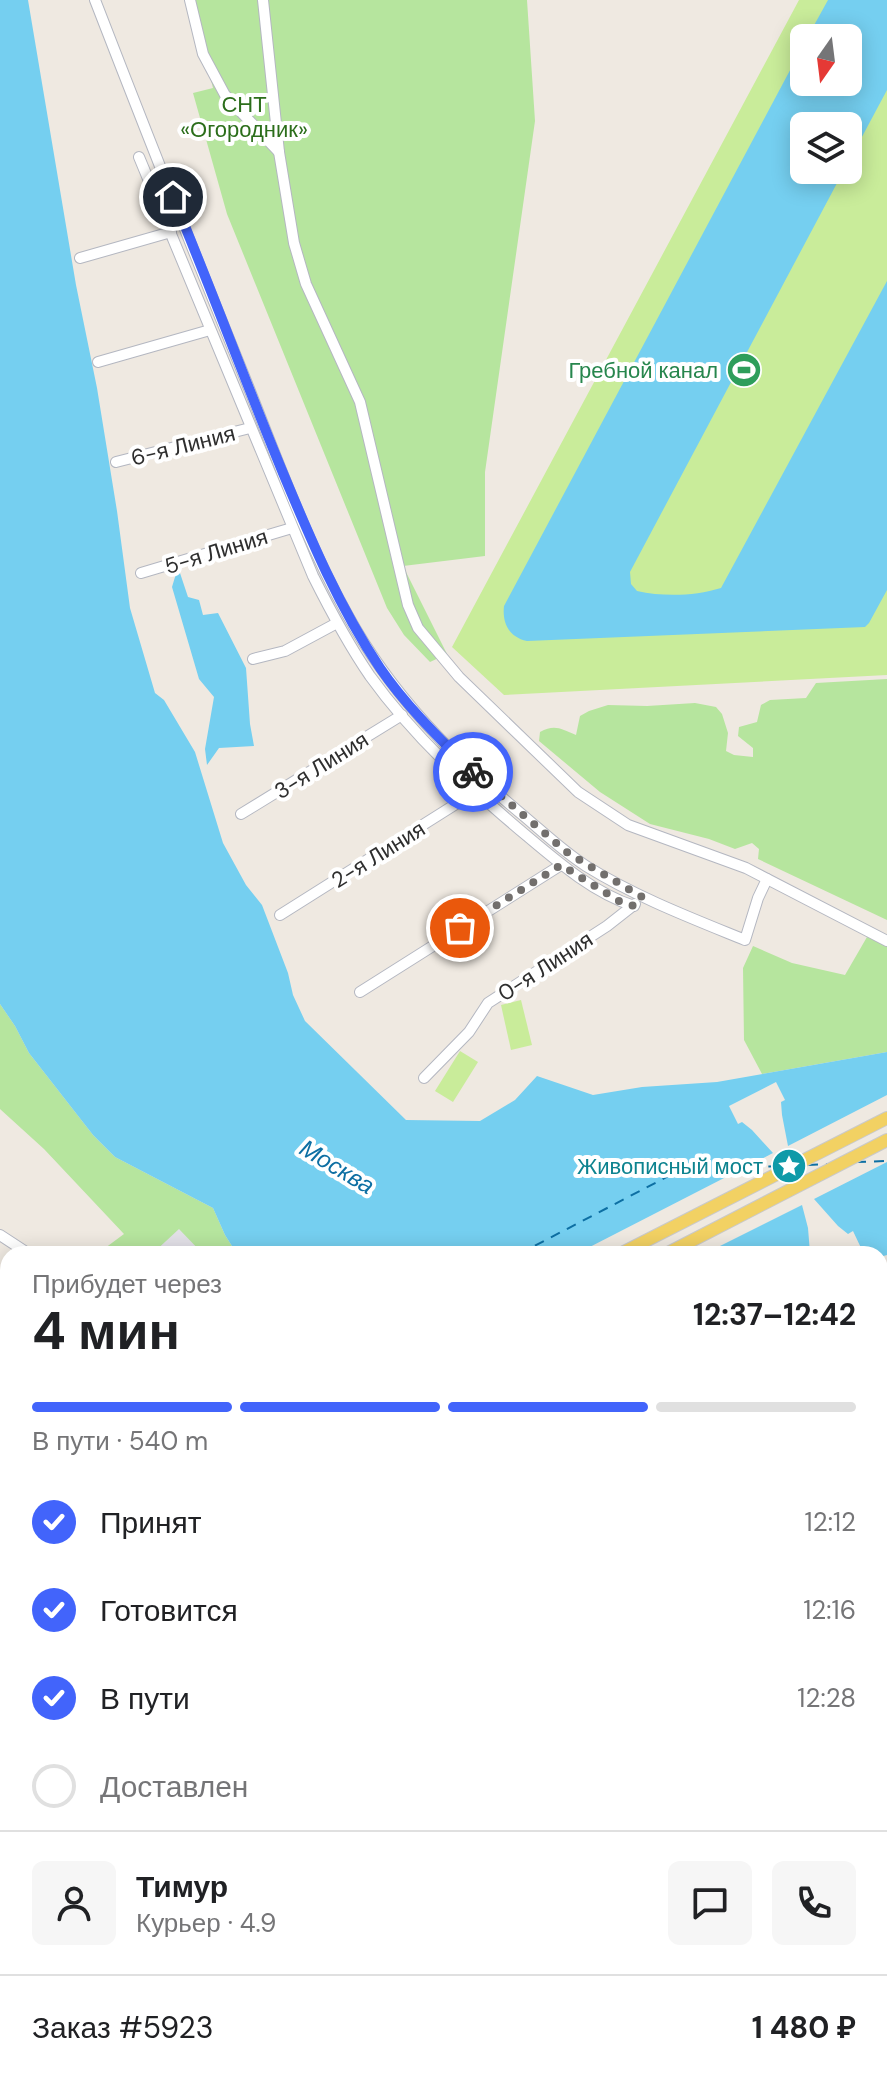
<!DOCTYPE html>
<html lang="ru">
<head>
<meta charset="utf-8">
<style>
  :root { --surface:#fff; --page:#f6f6f6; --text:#202124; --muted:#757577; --line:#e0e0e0; --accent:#4264fb }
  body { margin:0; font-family:"DM Sans",sans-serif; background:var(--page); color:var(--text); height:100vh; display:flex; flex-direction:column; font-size:30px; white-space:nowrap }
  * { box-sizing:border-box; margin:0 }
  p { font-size:26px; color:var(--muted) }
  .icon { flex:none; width:44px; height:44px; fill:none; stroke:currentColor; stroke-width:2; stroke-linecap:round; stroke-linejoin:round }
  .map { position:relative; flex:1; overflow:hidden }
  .details { position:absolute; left:0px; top:1246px; width:888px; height:848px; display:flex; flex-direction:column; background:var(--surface); border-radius:24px 24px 0 0; box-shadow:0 4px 20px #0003 }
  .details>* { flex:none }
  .needle { width:52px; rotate:194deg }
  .tools { position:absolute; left:790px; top:24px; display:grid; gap:16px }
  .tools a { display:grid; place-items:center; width:72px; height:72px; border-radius:12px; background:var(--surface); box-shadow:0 4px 20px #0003; font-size:40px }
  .pin { position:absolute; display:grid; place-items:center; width:68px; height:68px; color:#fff; margin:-34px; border:4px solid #fff; border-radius:50%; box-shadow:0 2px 8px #0007 }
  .courier { position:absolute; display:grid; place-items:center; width:80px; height:80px; margin:-40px; border:6px solid #4264fb; border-radius:50%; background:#fff; color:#222; box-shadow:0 2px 10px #0007 }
  .head em { font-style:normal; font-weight:700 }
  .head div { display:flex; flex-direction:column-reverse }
  .head { display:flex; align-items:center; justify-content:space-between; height:136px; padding:0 32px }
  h1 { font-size:52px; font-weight:700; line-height:60px }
  .bar { display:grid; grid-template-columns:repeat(4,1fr); gap:12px 8px; align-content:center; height:96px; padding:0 32px }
  .bar i { height:10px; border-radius:6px; background:var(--line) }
  .bar .selected { background:var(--accent) }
  .bar p { grid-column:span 4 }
  .line { display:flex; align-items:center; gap:20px; padding:0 32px; border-top:2px solid var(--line) }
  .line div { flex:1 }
  .round { display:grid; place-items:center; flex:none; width:84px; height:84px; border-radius:12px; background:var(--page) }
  ol { padding:0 32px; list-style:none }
  li { display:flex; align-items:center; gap:24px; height:88px }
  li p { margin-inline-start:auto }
  li .icon { padding:8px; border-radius:50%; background:var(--accent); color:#fff; stroke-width:4 }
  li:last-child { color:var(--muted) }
  li i { width:44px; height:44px; border:4px solid var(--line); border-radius:50% }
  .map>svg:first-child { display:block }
  .industrial { fill:#e3e1e8 }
  .green { fill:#b6e59e }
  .pitch { fill:#c9ec9a; fill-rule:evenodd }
  .water { fill:#75cff0 }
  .pier { fill:#efe9e1 }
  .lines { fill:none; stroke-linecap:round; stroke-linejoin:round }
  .ferry { stroke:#0d6fa3; stroke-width:2; stroke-dasharray:10 8; stroke-linecap:butt }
  .minor-casing { stroke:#b4b7c1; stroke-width:12 }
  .major-casing { stroke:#c9c9c9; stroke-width:14 }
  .minor { stroke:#fff; stroke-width:10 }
  .major { stroke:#f2d163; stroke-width:12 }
  .done { stroke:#726f6d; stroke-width:8; stroke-dasharray:0 14.4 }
  .route { stroke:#4264fb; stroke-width:10 }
  .labels { text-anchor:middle; stroke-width:8; stroke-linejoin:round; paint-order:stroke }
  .park-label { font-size:22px; fill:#2c6e1b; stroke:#fff }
  .leisure-label { font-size:22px; fill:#27864d; stroke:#fff; text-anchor:end }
  .street-label { font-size:22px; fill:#2e2e2e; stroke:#fff }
  .culture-label { font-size:22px; fill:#0d838f; stroke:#fff; text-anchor:end }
  .water-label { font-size:24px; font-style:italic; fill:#0d6fa3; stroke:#fff }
</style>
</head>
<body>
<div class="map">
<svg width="887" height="2094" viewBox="0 0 887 2094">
  <rect width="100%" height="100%" fill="#efe9e1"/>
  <path class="industrial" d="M 179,1228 L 203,1254 L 152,1254 Z"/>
  <g class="green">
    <path d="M 191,0 L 527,0 L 535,121 L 485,472 L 485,556 L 403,566 L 447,654 L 430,662 L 404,635 L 387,608 L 227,214 L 193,93 L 213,88 Z"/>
    <path d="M 887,679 L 887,920 L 758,859 L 759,849 L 752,843 L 735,849 L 709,839 L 650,824 L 600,792 L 539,741 L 540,732 C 555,724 561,729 576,735 L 580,716 L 589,711 L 608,705 L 647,706 L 695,703 L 716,707 L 722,714 L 728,733 L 726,751 L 734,755 L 753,757 L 753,748 L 738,736 L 739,727 L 757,722 L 761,705 L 770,700 L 806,698 L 816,683 Z"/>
    <path d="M 867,937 L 887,946 L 887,1052 L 762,1074 L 744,1040 L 743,968 L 753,946 L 792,963 L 845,975 Z"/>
    <path d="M 0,1004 L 15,1026 L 29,1053 L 93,1135 L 115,1157 L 213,1208 L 225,1235 L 237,1254 L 203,1254 L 179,1229 L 152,1254 L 97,1254 L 124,1234 L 44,1149 L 0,1109 Z"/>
    <path d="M 222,2086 L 315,2086 L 313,2094 L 220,2094 Z"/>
  </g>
  <g class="pitch">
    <path d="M 799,0 L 887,0 L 887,675 L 504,695 L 452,647 ZM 804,38 L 848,38 L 848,82 L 804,82 ZM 804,126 L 848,126 L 848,170 L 804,170 Z"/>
    <path d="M 521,1000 L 532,1045 L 511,1050 L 501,1005 Z"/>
    <path d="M 460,1051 L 478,1062 L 453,1102 L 435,1091 Z"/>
  </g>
  <g class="water">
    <path d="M 0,0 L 28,0 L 76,285 L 97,388 L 117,511 L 130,608 L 155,693 L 164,700 L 195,752 L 223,843 L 246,885 L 262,905 L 288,973 L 293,995 L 305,1021 L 406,1120 L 480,1121 L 515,1100 L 537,1076 L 593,1095 L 642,1087 L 717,1082 L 887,1052 L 887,1255 L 880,1257 L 880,1254 L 237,1254 L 225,1235 L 213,1208 L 115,1157 L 93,1135 L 29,1053 L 15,1026 L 0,1004 Z"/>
    <path d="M 828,0 L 887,0 L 887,90 L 848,163 L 848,126 L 804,126 L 804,170 L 844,170 L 630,572 L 631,584 L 637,591 C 664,597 695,596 721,588 L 887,281 L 887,590 L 869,623 L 865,627 L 527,641 C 509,637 502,623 504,606 L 804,44 L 804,82 L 848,82 L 848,38 L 807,38 Z"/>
    <path d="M 178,567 L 188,597 L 199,600 L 203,615 L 218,613 L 246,668 L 250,724 L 254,746 L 219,748 L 207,765 L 205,749 L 214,697 L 199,679 L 172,587 Z"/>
    <path d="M 315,2086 L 456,2086 L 454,2094 L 313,2094 Z"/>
  </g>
  <path class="pier" d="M 776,1082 L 785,1100 L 781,1102 L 782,1115 L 788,1146 L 887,1095 L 887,1162 L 814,1199 L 838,1226 L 848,1234 L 853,1231 L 862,1250 L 854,1254 L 808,1254 L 810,1253 L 808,1228 L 802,1205 L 704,1254 L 581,1254 L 580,1252 L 773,1153 L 752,1130 L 742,1122 L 738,1124 L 729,1106 Z"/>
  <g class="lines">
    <g class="ferry">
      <path d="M 856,1162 L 887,1161"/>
      <path d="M 808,1165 L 830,1164"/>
      <path d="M 519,1254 L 680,1170 L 782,1166"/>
      <path d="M 398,2094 L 400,2086"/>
    </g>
    <g class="minor-casing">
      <g id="minor">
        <path d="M 95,0 C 143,124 192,248 242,371 C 275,452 304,537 347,614 C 391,695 455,759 525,817 C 545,834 564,852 586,866 C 636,897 691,918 745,940 L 758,898 L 767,879"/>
        <path d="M 190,0 L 203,54 L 225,95 L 279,152"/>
        <path d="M 263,0 L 279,152 L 294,243 L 306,284 L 360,402 L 408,605 L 418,628 L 459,677 L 578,792 L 628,825 L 746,868 L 887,941"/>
        <path d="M 139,157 L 313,576 C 330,610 348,644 370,676 C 414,737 470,788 527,836 C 559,863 594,893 634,906"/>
        <path d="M 80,258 L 171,232"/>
        <path d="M 98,362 L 210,330"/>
        <path d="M 116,462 L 250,428"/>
        <path d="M 141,573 L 292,528"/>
        <path d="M 253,659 L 285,651 L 337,623"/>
        <path d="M 241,814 L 402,715"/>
        <path d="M 280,915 L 475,792"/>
        <path d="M 360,992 L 561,865"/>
        <path d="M 424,1078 L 469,1032 L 488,1003 L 607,926 L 635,904"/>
        <path d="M 0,1235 L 29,1254"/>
        <path d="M 880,1349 L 887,1375"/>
        <path d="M 0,1398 L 8,1402"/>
        <path d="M 880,1441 L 887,1439"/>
        <path d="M 880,1517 L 887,1515"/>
        <path d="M 880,1800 L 887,1804"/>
        <path d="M 183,2094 L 185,2086"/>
      </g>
    </g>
    <g class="major-casing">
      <g id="major">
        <path d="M 620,1254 L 887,1118"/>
        <path d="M 666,1254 L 887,1140"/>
        <path d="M 0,1300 L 8,1301"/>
        <path d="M 0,1339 L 8,1341"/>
        <path d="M 0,1361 L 8,1364"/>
        <path d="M 0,1384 L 8,1387"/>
      </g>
    </g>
    <use href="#minor" class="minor"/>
    <use href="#major" class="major"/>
  </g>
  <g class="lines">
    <path class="done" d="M 460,928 L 561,865 L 619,901 L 634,906 L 642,897 L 568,853 L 473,772"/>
    <path class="route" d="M 173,197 C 211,288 245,381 283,473 C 311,540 339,607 380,668 C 406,706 440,739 473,772"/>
  </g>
  <defs>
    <g id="stadium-disc" transform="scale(1.8)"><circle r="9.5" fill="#2e9e5b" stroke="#fff"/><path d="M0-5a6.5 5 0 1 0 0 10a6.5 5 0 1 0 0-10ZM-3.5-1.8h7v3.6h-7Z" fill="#fff"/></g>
    <g id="sight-disc" transform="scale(1.8)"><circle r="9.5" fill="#0f9aa8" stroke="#fff"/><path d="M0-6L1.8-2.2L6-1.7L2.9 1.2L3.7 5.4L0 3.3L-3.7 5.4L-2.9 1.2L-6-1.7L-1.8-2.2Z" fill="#fff"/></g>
  </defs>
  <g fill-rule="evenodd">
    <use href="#stadium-disc" x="744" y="370"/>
    <use href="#sight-disc" x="789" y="1166"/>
  </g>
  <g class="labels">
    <g class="park-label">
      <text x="244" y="112">СНТ<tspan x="244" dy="25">«Огородник»</tspan></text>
    </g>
    <g class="leisure-label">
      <text x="718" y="378">Гребной канал</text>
    </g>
    <g class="street-label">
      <text transform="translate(183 445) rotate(-14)" y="8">6-я Линия</text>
      <text transform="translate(216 551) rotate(-17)" y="8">5-я Линия</text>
      <text transform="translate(321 765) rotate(-32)" y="8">3-я Линия</text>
      <text transform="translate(378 854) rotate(-32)" y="8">2-я Линия</text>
      <text transform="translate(545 966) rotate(-33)" y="8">0-я Линия</text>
    </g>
    <g class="culture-label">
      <text x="763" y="1174">Живописный мост</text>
    </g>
    <g class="water-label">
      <text transform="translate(337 1167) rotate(31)" y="8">Москва</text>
    </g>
  </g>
</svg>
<div class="tools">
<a><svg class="needle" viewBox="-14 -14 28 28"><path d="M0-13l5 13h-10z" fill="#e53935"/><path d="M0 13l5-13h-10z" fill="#757577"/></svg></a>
<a><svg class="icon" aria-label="layers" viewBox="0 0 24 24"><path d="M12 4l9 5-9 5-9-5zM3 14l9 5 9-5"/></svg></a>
</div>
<div class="pin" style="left:460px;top:928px;background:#ea580c"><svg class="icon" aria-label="bag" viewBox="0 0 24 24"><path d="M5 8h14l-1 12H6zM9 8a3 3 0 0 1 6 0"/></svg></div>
<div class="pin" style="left:173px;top:197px;background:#1f2937"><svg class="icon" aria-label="home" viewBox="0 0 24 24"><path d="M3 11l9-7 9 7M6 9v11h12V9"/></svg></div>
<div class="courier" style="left:473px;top:772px"><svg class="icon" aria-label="bike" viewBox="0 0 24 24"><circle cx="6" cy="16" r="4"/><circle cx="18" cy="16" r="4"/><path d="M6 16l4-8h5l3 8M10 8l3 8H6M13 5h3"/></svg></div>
<section class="details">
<div class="head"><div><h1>4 мин</h1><p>Прибудет через</p></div><em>12:37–12:42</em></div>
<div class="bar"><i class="selected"></i><i class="selected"></i><i class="selected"></i><i></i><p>В пути · 540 m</p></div>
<ol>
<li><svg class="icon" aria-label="check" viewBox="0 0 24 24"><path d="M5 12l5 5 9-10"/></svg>Принят<p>12:12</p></li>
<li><svg class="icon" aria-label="check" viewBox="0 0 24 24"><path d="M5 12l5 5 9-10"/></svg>Готовится<p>12:16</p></li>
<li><svg class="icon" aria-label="check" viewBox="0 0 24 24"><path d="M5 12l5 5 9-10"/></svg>В пути<p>12:28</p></li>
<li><i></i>Доставлен</li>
</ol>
<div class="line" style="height:144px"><a class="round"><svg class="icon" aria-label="person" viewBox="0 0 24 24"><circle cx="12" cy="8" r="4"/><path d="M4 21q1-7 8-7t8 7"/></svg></a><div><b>Тимур</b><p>Курьер · 4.9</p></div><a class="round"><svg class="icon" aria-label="chat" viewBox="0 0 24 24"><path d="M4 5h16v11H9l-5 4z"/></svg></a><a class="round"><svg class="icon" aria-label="phone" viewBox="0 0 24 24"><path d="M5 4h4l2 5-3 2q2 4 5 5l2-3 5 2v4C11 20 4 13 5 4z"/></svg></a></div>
<div class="line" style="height:104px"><div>Заказ #5923</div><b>1 480 ₽</b></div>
</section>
</div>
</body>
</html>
